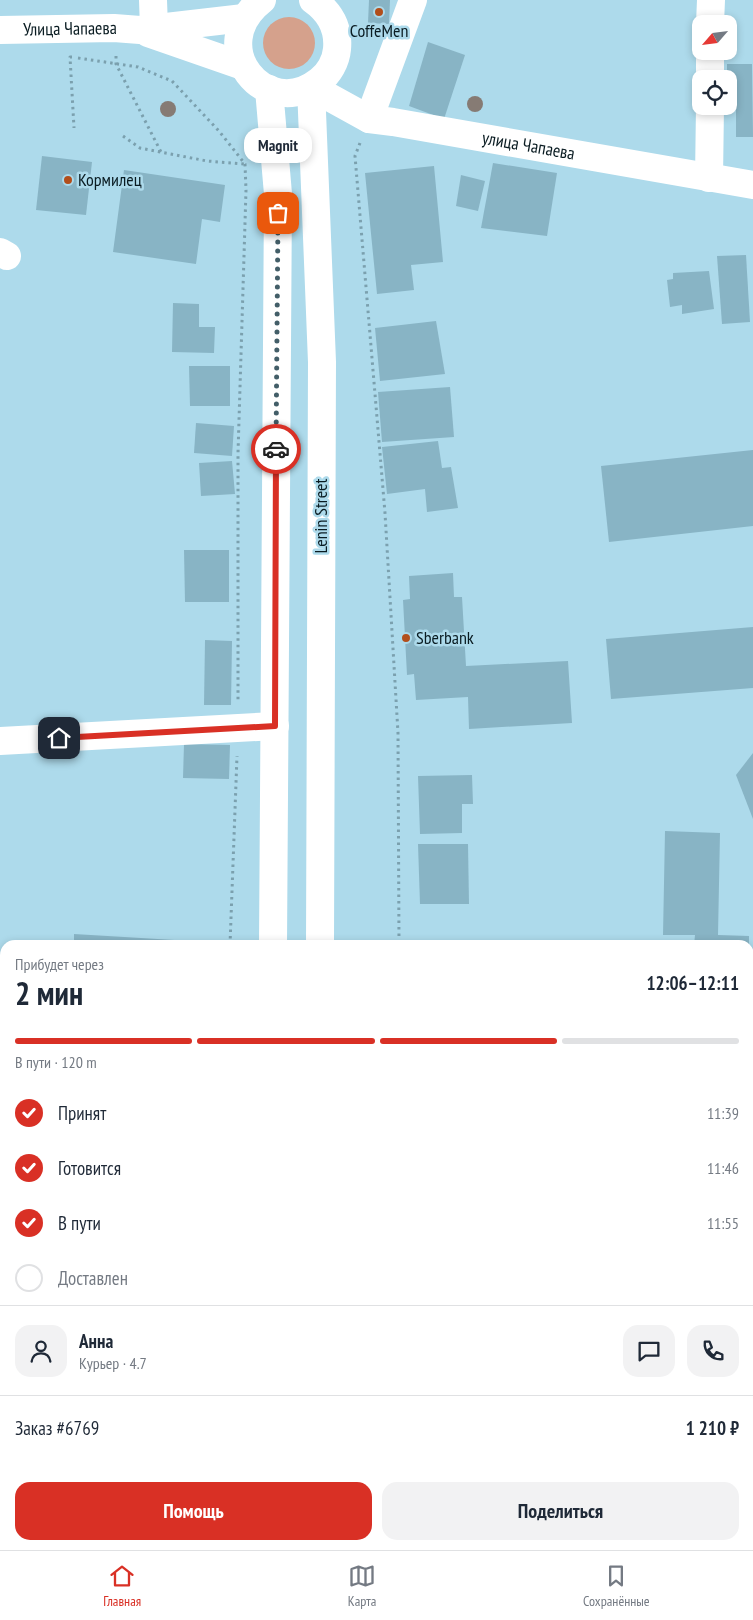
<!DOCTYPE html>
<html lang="ru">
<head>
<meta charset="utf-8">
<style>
  :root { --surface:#fff; --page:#f2f2f3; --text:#1f2937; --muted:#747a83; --line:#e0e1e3; --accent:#d93025 }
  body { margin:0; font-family:"PT Sans Narrow",sans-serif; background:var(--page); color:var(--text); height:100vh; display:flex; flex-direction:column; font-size:19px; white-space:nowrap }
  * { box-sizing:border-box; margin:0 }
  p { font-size:16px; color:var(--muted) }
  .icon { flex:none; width:28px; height:28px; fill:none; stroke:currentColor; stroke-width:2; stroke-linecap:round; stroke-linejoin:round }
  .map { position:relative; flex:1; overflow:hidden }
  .side { position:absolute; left:0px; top:940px; width:754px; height:610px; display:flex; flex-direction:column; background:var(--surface); border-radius:15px 15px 0 0; box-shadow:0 2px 8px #0003 }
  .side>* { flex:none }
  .needle { width:32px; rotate:242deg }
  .buttons { position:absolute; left:692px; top:15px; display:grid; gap:10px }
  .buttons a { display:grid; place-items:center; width:45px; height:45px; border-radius:10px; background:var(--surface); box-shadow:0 2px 8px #0003; font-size:25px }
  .pin { position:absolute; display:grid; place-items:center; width:42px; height:42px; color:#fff; margin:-21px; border-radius:10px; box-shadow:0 2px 8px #0006 }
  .courier { position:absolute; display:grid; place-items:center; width:50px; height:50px; margin:-25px; border:4px solid #d93025; border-radius:50%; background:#fff; color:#222; box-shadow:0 1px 6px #0007 }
  .bubble { position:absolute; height:35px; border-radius:15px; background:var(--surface); box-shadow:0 2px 8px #0003; font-size:16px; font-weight:700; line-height:35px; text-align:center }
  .summary em { font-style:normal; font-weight:700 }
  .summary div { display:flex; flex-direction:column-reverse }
  .summary { display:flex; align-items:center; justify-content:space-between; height:85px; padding:0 15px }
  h1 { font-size:32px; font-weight:700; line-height:38px }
  .bar { display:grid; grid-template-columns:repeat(4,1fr); gap:8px 5px; align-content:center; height:60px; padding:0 15px }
  .bar i { height:6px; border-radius:4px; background:var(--line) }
  .bar .selected { background:var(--accent) }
  .bar p { grid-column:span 4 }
  .line { display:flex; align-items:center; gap:12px; padding:0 15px; border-top:1px solid var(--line) }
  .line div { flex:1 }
  .round { display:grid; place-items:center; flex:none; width:52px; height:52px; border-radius:15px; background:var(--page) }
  ol { padding:0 15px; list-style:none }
  li { display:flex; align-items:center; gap:15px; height:55px }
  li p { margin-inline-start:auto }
  li .icon { padding:5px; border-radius:50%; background:var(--accent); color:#fff; stroke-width:4 }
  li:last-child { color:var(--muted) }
  li i { width:28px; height:28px; border:2px solid var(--line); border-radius:50% }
  .button { display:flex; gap:10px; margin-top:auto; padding:10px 15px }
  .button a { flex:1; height:58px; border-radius:15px; background:var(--accent); color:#fff; font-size:20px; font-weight:700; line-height:58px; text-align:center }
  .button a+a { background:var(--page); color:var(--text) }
  .dock { display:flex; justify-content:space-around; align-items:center; height:70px; border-top:1px solid var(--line); background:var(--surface); font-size:14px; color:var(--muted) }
  .dock a { display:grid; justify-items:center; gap:2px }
  .dock .selected { color:var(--accent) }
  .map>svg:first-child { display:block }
  .green { fill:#d5a18c }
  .building { fill:#88b4c5 }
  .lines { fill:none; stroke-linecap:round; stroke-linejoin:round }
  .path { stroke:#7ba0ae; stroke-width:3; stroke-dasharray:2.5 4; stroke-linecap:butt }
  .minor { stroke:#fff; stroke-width:28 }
  .major { stroke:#fff; stroke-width:28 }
  .tree { fill:#867b74 }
  .done { stroke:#435e68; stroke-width:5; stroke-dasharray:0 9 }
  .route { stroke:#d93025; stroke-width:6 }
  .poi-dot { fill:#b24e1b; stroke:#addaeb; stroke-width:2 }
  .labels { text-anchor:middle; stroke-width:5; stroke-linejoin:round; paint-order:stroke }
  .street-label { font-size:18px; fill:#0a1c22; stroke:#addaeb }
  .poi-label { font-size:18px; fill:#0a1c22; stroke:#addaeb; text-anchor:start }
</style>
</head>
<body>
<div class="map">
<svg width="753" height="1550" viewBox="0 0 753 1550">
  <rect width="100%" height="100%" fill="#addaeb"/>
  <circle class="green" cx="289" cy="43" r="26"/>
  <g class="building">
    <path d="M 369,0 L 390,0 L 389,24 L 368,23 Z"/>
    <path d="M 428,42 L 465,55 L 444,119 L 409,106 Z"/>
    <path d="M 727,64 L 752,64 L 753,137 L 736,137 L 736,106 L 729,106 L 729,79 L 727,79 Z"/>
    <path d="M 42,156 L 92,162 L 86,215 L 36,210 Z"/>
    <path d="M 493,163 L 557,173 L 547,236 L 481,228 Z"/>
    <path d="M 434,166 L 443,262 L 411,265 L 414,290 L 377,294 L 365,173 Z"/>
    <path d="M 124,170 L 225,185 L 220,222 L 202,219 L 196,264 L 113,252 Z"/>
    <path d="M 461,175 L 485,181 L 478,211 L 456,206 Z"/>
    <path d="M 746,255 L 750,322 L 722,324 L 717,256 Z"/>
    <path d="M 709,271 L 714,309 L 682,314 L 682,305 L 670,307 L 667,280 L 673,279 L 673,273 Z"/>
    <path d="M 173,303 L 199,304 L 199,327 L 215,327 L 214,353 L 172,352 Z"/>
    <path d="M 436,321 L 445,374 L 380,381 L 375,328 Z"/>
    <path d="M 189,366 L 230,366 L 230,406 L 190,406 Z"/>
    <path d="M 450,387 L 454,437 L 382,442 L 378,392 Z"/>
    <path d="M 196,423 L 234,426 L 232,456 L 194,453 Z"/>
    <path d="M 438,441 L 442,468 L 451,467 L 458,508 L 427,512 L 425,489 L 387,494 L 382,447 Z"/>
    <path d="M 753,450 L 753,526 L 609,542 L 601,466 Z"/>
    <path d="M 232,461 L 235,494 L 201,496 L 199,463 Z"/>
    <path d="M 184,550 L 229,550 L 229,602 L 185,602 Z"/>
    <path d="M 453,573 L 454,597 L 462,597 L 466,666 L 568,661 L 572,723 L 469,729 L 468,697 L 416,700 L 414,674 L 407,675 L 403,600 L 410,599 L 409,576 Z"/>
    <path d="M 753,627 L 753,688 L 611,699 L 606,639 Z"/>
    <path d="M 205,640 L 232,641 L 231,705 L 204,705 Z"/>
    <path d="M 184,744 L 230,745 L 229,779 L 183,778 Z"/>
    <path d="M 753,753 L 753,819 L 736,775 Z"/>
    <path d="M 472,775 L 473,804 L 462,804 L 462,833 L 420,834 L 418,776 Z"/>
    <path d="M 665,831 L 720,833 L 718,935 L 749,936 L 749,945 L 694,945 L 695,935 L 663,935 Z"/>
    <path d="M 418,844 L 468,844 L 469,904 L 420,904 Z"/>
    <path d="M 74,934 L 191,941 L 191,945 L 74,945 Z"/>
    <rect x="0" y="974" width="5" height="184"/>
    <path d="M 0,1271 L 5,1271 L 5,1323 L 0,1324 Z"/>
    <path d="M 0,1372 L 5,1399 L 5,1430 L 0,1431 Z"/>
    <path d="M 0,1491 L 3,1491 L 4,1535 L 0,1535 Z"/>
    <rect x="136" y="1545" width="57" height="5"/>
  </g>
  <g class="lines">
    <g class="path">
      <path d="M 116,56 L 116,64 L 161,152"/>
      <path d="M 72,57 L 70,57 L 74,128"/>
      <path d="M 78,58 L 138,67 L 172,81 L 219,131 L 245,164 L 246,190 L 238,453 L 238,702"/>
      <path d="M 123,136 L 140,148 L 207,161 L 244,164"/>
      <path d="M 360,143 L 355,156 L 385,513 L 398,733 L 399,945"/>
      <path d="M 230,945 L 237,756"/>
      <path d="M 201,1550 L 201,1545"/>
      <path d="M 382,1550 L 382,1545"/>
    </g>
    <g class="minor">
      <path d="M 153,0 L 154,28"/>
      <path d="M 710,24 L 711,0"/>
      <path id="s1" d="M 0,30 L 114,28 L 140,30 L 244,18"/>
      <path d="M 148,33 L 243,66"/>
      <path d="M 710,79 L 710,51"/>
      <path id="s2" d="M 311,87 L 369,119 L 393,122 L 753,185"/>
      <path d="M 369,119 L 413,0"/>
      <path d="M 709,178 L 710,106"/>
      <path d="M 0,252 L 7,256"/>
      <path d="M 0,741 L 275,726"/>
      <path d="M 0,1214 L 5,1214"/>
      <path d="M 0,1352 L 5,1352"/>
      <path d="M 9,1545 L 9,1550"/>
    </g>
    <g class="major">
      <path d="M 262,0 C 203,46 266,123 319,81 C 329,74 336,61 337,49 C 339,28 330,12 313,0"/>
      <path d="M 311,87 L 322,362 L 320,945"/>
      <path d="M 269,89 L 278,194 L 273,945"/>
      <path d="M 262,1550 L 262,1545"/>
      <path d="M 317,1550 L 317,1545"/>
    </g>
  </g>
  <g class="tree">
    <circle cx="475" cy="104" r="8"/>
    <circle cx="168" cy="109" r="8"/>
  </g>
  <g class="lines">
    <path class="done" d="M 276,449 L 278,213"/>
    <path class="route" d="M 59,738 L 275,726 L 276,449"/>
  </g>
  <g class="poi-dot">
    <circle cx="379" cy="12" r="5"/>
    <circle cx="68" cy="180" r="5"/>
    <circle cx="406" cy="638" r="5"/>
  </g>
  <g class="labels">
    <g class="street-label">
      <text dy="6" stroke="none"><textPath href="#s1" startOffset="70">Улица Чапаева</textPath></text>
      <text dy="6" stroke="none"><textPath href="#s2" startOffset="228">улица Чапаева</textPath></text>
      <text transform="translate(321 516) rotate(-90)" y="6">Lenin Street</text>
    </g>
    <g class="poi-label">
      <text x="379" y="37" text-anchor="middle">CoffeMen</text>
      <text x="78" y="186">Кормилец</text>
      <text x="416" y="644">Sberbank</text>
    </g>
  </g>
</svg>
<div class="buttons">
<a><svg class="needle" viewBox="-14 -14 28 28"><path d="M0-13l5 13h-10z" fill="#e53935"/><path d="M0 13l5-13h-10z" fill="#747a83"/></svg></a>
<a><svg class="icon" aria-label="locate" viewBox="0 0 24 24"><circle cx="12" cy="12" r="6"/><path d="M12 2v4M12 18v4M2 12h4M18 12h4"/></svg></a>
</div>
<div class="pin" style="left:278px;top:213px;background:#ea580c"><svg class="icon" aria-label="bag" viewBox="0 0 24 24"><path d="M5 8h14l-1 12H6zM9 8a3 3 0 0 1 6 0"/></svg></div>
<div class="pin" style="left:59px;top:738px;background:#1f2937"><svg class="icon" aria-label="home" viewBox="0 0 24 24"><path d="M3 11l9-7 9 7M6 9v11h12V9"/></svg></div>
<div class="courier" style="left:276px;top:449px"><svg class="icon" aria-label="car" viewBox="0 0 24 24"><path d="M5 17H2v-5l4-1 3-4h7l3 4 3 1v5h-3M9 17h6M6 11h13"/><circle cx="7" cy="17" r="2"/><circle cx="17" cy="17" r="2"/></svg></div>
<div class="bubble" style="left:244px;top:128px;width:68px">Magnit</div>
<section class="side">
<div class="summary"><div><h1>2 мин</h1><p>Прибудет через</p></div><em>12:06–12:11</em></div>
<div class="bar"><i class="selected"></i><i class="selected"></i><i class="selected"></i><i></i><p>В пути · 120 m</p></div>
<ol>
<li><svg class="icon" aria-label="check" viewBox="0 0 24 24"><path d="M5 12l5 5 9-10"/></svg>Принят<p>11:39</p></li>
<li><svg class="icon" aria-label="check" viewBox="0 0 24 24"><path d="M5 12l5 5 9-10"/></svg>Готовится<p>11:46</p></li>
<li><svg class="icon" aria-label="check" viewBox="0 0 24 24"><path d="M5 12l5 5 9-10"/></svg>В пути<p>11:55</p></li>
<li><i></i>Доставлен</li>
</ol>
<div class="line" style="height:90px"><a class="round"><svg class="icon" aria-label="person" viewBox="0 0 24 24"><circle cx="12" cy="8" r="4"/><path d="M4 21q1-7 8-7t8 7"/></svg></a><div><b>Анна</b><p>Курьер · 4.7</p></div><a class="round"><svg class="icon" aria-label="chat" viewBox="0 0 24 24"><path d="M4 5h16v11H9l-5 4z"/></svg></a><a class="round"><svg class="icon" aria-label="phone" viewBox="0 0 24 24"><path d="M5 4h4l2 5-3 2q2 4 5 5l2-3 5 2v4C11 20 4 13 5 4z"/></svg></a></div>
<div class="line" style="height:65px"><div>Заказ #6769</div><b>1 210 ₽</b></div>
<div class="button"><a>Помощь</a><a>Поделиться</a></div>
</section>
</div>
<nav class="dock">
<a class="selected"><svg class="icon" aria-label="home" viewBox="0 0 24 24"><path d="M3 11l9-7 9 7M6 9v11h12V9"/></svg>Главная</a>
<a><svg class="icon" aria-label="map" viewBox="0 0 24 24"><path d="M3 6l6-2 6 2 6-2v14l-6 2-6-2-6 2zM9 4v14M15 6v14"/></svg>Карта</a>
<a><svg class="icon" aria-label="saved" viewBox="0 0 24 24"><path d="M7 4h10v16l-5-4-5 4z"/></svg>Сохранённые</a>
</nav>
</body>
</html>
